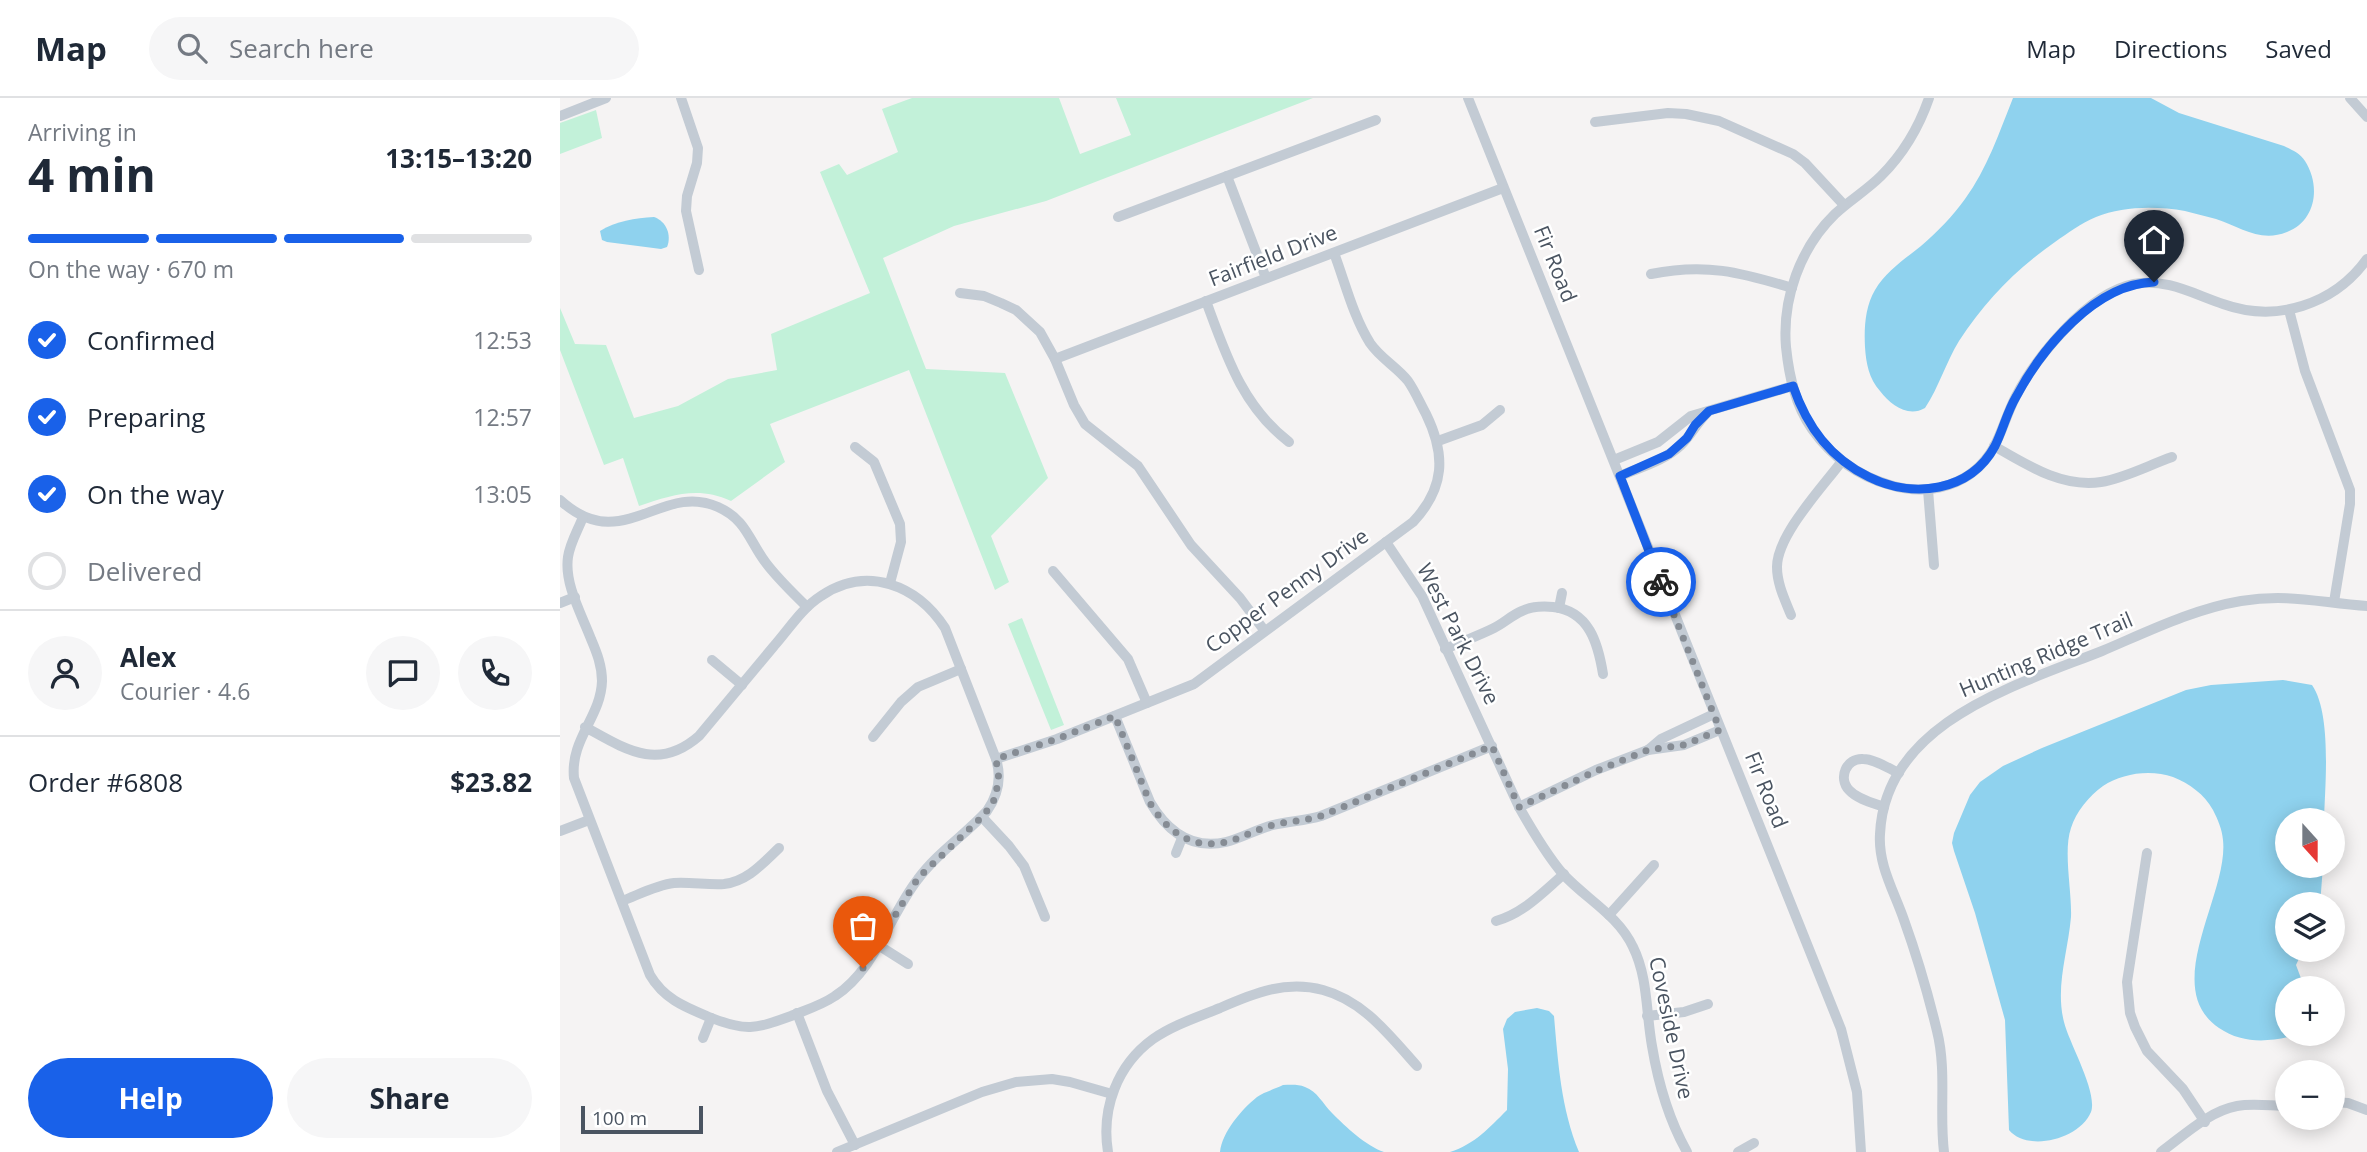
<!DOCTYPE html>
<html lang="en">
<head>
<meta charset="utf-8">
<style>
  :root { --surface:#fff; --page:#f6f6f7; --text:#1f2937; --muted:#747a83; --line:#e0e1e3; --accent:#1961e9 }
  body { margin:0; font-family:"Open Sans",sans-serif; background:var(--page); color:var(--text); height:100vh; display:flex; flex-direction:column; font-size:26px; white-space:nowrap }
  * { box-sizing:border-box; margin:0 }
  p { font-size:23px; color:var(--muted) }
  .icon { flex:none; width:38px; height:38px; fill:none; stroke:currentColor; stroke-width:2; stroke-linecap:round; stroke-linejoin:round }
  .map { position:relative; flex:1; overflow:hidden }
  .panel { display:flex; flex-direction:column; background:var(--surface); width:560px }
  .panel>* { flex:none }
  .needle { width:46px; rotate:159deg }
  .fabs { position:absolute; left:1715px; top:710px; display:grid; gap:14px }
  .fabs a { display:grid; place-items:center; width:70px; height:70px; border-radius:50%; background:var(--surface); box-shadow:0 4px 18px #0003; font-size:35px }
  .scale { position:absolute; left:21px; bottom:18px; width:122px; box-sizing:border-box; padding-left:7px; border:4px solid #4a5461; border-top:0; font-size:19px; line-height:24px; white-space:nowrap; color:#4a5461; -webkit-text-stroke:5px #fff; paint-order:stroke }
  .pin { position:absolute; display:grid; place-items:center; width:60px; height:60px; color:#fff; margin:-72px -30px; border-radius:50% 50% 50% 0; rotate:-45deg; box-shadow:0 0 7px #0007 }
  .pin .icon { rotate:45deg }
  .courier { position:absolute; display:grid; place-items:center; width:70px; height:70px; margin:-35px; border:5px solid #1961e9; border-radius:50%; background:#fff; color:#222; box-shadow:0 2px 9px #0007 }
  .overview em { font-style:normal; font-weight:700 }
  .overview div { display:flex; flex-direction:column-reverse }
  .overview { display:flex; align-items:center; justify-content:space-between; height:119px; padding:0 28px }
  h1 { font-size:46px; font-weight:700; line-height:52px }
  .bar { display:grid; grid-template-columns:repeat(4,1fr); gap:10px 7px; align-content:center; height:84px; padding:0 28px }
  .bar i { height:9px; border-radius:5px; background:var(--line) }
  .bar .current { background:var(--accent) }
  .bar p { grid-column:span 4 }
  .line { display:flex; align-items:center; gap:18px; padding:0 28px; border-top:2px solid var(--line) }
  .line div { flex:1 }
  .round { display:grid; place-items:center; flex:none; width:74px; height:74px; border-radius:37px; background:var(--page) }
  ol { padding:0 28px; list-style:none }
  li { display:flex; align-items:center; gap:21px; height:77px }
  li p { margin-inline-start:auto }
  li .icon { padding:7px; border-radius:50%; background:var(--accent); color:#fff; stroke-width:4 }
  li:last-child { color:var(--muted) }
  li i { width:38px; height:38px; border:4px solid var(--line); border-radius:50% }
  .primary-button { display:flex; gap:14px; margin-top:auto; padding:14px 28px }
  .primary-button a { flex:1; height:80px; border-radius:42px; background:var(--accent); color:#fff; font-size:28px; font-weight:700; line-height:80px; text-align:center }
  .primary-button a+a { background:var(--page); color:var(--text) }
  header { display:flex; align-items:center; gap:42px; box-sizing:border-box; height:98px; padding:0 35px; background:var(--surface); border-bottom:2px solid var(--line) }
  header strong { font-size:33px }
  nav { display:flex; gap:38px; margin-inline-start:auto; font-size:24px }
  .search { width:490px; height:63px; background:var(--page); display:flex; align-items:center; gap:18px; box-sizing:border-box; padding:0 24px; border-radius:38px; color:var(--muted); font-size:26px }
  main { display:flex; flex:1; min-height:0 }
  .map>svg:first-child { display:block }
  .green { fill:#c2f1d9 }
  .water { fill:#8fd2ee }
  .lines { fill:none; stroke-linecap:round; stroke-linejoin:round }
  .minor { stroke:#c3cbd4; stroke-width:10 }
  .done { stroke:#868c94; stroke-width:7; stroke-dasharray:0 12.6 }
  .route { stroke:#1961e9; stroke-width:9 }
  .labels { text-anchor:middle; stroke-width:5; stroke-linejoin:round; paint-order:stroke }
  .street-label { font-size:21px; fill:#4a5461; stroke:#fff }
</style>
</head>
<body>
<header>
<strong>Map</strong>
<div class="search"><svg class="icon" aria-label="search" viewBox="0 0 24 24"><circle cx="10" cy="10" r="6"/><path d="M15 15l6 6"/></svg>Search here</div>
<nav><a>Map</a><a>Directions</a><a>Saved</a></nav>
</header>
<main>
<section class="panel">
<div class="overview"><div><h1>4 min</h1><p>Arriving in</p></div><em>13:15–13:20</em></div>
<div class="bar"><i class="current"></i><i class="current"></i><i class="current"></i><i></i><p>On the way · 670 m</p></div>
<ol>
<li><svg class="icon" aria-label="check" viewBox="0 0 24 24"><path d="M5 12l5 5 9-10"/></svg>Confirmed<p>12:53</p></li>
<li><svg class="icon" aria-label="check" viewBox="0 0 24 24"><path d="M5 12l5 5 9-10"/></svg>Preparing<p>12:57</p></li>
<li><svg class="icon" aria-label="check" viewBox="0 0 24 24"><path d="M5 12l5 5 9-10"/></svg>On the way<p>13:05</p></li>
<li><i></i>Delivered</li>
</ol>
<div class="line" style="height:126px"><a class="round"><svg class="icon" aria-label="person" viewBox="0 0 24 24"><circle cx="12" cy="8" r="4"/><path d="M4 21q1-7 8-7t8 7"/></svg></a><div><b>Alex</b><p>Courier · 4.6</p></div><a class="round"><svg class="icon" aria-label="chat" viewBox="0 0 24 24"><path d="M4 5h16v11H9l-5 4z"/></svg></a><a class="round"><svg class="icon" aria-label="phone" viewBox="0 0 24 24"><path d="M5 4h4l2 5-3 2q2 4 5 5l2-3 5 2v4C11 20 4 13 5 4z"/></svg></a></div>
<div class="line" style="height:91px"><div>Order #6808</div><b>$23.82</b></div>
<div class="primary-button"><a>Help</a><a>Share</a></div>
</section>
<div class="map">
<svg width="1807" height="1054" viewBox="0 0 1807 1054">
  <rect width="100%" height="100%" fill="#f5f3f3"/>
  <g class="green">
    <path d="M 352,0 L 499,0 L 520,56 L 571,37 L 556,0 L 753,0 L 486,103 L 394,128 L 323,160 L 366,271 L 445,275 L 488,380 L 431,438 L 449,484 L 435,492 L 349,272 L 210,326 L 225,364 L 171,403 C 138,388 112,397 79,408 L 63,360 L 44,367 L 0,252 L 0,210 L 15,246 L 46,247 L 74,320 L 118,308 L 168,281 L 217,272 L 211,236 L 310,195 L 260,74 L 279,66 L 287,77 L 338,54 L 322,11 Z"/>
    <path d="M 36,12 L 42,40 L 0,56 L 0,25 Z"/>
    <path d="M 462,520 L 504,627 L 491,632 L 448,526 Z"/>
  </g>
  <g class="water">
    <path d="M 1453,0 L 1591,0 L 1619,15 L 1724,48 C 1732,52 1740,55 1745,63 C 1761,88 1756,123 1727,134 C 1700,145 1681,129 1656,121 C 1646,118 1635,116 1625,113 C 1596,108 1563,108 1536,119 C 1521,125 1508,135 1495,144 C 1455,172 1426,202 1399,243 C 1386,264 1379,289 1365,310 C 1348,320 1331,307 1320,293 C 1309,281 1306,265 1305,249 C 1304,230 1305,209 1315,192 C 1326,173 1345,161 1361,148 C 1377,134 1393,118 1405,101 C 1427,71 1439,35 1453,0 Z"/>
    <path d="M 94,119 C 106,123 112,137 107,149 L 101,151 L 47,144 L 42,142 L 40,133 C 56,123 75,120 94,119 Z"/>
    <path d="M 1723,582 L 1752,587 C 1772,616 1765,688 1764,723 L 1727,723 L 1727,768 L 1763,768 L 1760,807 L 1727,807 L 1727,852 L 1743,852 L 1736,867 L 1745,891 L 1727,891 L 1727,936 L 1740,936 C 1712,944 1684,947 1659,930 C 1599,889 1669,797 1663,742 C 1662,731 1658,722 1653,712 C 1644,696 1630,686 1613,679 C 1591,671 1562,675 1543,688 C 1529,698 1516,714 1511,730 C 1503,753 1512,793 1511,819 C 1508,854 1495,889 1504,924 C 1509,945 1538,994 1531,1014 C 1519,1042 1467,1054 1449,1032 L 1445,922 L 1415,815 L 1394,753 L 1392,745 L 1394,735 L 1410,697 L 1420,684 L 1443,668 L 1482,650 L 1626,592 L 1651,587 Z"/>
    <path d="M 977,910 L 989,913 L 994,918 C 998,964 1001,1011 1019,1054 L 890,1054 C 915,1046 929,1030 947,1012 L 948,971 L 943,931 L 947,921 L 955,914 Z"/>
    <path d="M 723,987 C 730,987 738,986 745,989 C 757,993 763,1006 772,1015 C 786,1029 806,1048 824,1054 L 660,1054 C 662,1034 682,1011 697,999 C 704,994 715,991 723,987 Z"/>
  </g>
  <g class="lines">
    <g class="minor">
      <path d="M 121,0 L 138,50 L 137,65 L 127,98 L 126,113 L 139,172"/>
      <path d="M 908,0 L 1281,931 L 1297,994 L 1301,1054"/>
      <path d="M 1369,0 C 1359,29 1343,56 1321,78 C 1307,92 1290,102 1275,116 C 1240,150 1222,201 1226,249 C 1229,278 1235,307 1252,331 C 1272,359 1298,378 1330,387 C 1370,399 1413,387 1434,349 C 1442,334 1447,316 1455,300 C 1476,259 1528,195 1574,186 C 1607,180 1633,196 1663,206 C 1716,225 1774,207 1807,161"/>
      <path d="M 1790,0 L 1807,19"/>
      <path d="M 0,18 L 46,0"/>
      <path d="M 1035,24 L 1108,15 L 1126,16 L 1159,23 L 1233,56 L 1245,65 L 1284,107"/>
      <path d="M 667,78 L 706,180"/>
      <path d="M 558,119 L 816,22"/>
      <path d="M 1091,176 C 1145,165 1180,174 1232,190"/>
      <path d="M 400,195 L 424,198 L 441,205 L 456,212 L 480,234 L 495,261 L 514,307 L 525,326 L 578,368 L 631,447 L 680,500 L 704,532"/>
      <path d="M 646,203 C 666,257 682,308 729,344"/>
      <path d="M 1729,212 L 1745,273 L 1790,392 L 1790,406 L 1774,504"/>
      <path d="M 495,261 L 943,90"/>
      <path d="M 878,343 L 922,327 L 940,312"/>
      <path d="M 1434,348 C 1467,367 1502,390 1541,384 C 1565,380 1589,367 1612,359"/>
      <path d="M 295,349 L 314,364 L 340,426 L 341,444 L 330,485"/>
      <path d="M 1054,362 L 1098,344 L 1131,318 L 1233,288"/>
      <path d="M 1060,378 C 1081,369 1104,363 1121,347 C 1131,337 1137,325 1147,315"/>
      <path d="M 1368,392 L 1374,467"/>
      <path d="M 0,402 C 62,459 101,383 158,409 C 187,422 189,443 206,465 C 218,481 233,495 247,509"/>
      <path d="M 23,419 C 18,432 10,445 8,459 C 4,486 22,517 31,541 C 37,555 42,568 42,583 C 41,619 10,641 14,680 L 90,877 C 104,901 125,909 149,919 C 186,934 195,931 231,918 C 246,912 262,907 275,898 C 316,871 329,818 358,781 C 377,755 405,737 427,713 C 438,697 442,680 436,661 L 385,530 C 357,487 307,467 261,498 C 242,510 229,531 214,548 C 189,578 164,608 139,638 C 98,674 65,651 25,629"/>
      <path d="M 826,444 L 862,498 L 959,709 C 972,732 986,756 1003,776 C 1026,801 1058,817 1073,849 C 1088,879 1086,915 1092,948 C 1098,984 1109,1022 1127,1054"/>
      <path d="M 493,473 L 568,561 L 587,605"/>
      <path d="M 0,505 L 15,499"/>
      <path d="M 999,510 L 1002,495"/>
      <path d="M 1231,517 C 1225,502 1217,486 1217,469 C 1217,437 1262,390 1282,363"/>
      <path d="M 885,551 C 901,544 918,538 934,530 C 944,525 952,517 962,513 C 972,508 982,508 993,509 C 1029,513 1038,545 1043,576"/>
      <path d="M 152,562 L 182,587"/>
      <path d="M 555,618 L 590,704 C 607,733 631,752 666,744 C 682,740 697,731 713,727 C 729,723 745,723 761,718 L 932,648"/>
      <path d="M 313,639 L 341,604 L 358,589 L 401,571"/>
      <path d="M 1088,652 L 1101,641 L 1154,616"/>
      <path d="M 436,661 L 497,641 L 634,586 L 853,424 C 885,390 886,357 866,316 C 860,305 855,293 848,283 C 837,269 820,260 810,245 C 793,218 785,184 774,155"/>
      <path d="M 959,709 L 1036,672 L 1088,652 L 1124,647 L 1160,632"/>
      <path d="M 1324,709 C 1313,705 1297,701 1289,692 C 1278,680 1286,660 1303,661 C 1314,661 1328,670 1339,675"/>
      <path d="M 422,719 L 449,748 L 464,768 L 485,819"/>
      <path d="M 0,733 L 29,722"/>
      <path d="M 616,755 L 622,740"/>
      <path d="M 1587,755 L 1567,884 L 1570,915 L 1575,929 L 1587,953 L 1623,991 L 1645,1024"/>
      <path d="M 62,803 C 78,797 96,787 114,785 C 131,784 148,787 164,786 C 188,783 203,765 219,750"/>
      <path d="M 1049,817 L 1094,767"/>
      <path d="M 936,823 C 964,815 983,794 1004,776"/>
      <path d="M 318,847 L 348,866"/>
      <path d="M 237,915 L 267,993 L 295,1047"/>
      <path d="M 1087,918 L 1124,914 L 1148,906"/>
      <path d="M 143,940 L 151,920"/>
      <path d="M 1773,1004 L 1788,1005 L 1807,1012"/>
      <path d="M 277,1054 L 422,994 L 456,984 L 492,981 L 510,984 L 552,996"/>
      <path d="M 548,1054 C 541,1011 557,967 593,941 C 613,927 638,919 660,910 C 694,895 726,882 763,892 C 804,903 830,938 857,968"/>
      <path d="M 1178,1054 L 1194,1045"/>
      <path d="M 1384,1054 C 1379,1014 1387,973 1377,933 C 1368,896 1357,858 1344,822 C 1334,793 1318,767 1320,736 C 1325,624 1457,587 1542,553 C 1587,534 1633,511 1681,503 C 1729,495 1761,505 1807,508"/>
      <path d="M 1601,1054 C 1623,1038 1649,1013 1677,1008 C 1693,1005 1711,1008 1727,1008"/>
    </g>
  </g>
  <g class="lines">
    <path class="done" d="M 303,870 L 358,780 L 422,719 L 433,705 L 439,682 L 436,661 L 497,641 L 555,618 L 590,705 C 607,733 631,752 666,744 C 682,740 697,731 713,727 C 729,723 745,723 761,718 L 932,648 L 959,709 L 1036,673 L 1088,652 L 1124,647 L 1160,632 L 1101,484"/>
    <path class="route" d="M 1101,484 L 1060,378 L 1109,356 L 1127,340 L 1135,327 L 1149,313 L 1233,288 C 1247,329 1270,360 1309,379 C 1353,401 1410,394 1435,348 C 1443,332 1447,314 1456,299 C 1482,250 1535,186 1594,184"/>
  </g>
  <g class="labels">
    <g class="street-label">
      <text transform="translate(713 158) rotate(-21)" y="7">Fairfield Drive</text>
      <text transform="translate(995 166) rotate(68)" y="7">Fir Road</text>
      <text transform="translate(727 493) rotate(-36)" y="7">Copper Penny Drive</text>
      <text transform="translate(898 536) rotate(63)" y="7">West Park Drive</text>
      <text transform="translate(1486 557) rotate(-23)" y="7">Hunting Ridge Trail</text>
      <text transform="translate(1206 692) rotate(68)" y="7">Fir Road</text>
      <text transform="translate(1111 930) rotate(78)" y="7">Coveside Drive</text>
    </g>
  </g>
</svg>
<div class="fabs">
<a><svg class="needle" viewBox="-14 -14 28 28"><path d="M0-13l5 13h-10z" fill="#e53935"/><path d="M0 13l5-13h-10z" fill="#747a83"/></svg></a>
<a><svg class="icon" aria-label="layers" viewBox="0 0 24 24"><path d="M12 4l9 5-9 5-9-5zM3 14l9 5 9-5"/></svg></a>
<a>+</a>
<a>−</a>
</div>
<div class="scale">100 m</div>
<div class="pin" style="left:303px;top:870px;background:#ea580c"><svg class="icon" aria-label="bag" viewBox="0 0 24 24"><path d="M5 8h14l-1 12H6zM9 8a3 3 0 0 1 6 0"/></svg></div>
<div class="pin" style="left:1594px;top:184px;background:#1f2937"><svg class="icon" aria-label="home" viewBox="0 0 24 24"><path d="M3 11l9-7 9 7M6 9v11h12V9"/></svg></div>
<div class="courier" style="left:1101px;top:484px"><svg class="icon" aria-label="bike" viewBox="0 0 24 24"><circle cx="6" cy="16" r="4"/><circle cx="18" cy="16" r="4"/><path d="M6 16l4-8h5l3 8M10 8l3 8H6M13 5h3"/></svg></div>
</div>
</main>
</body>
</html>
